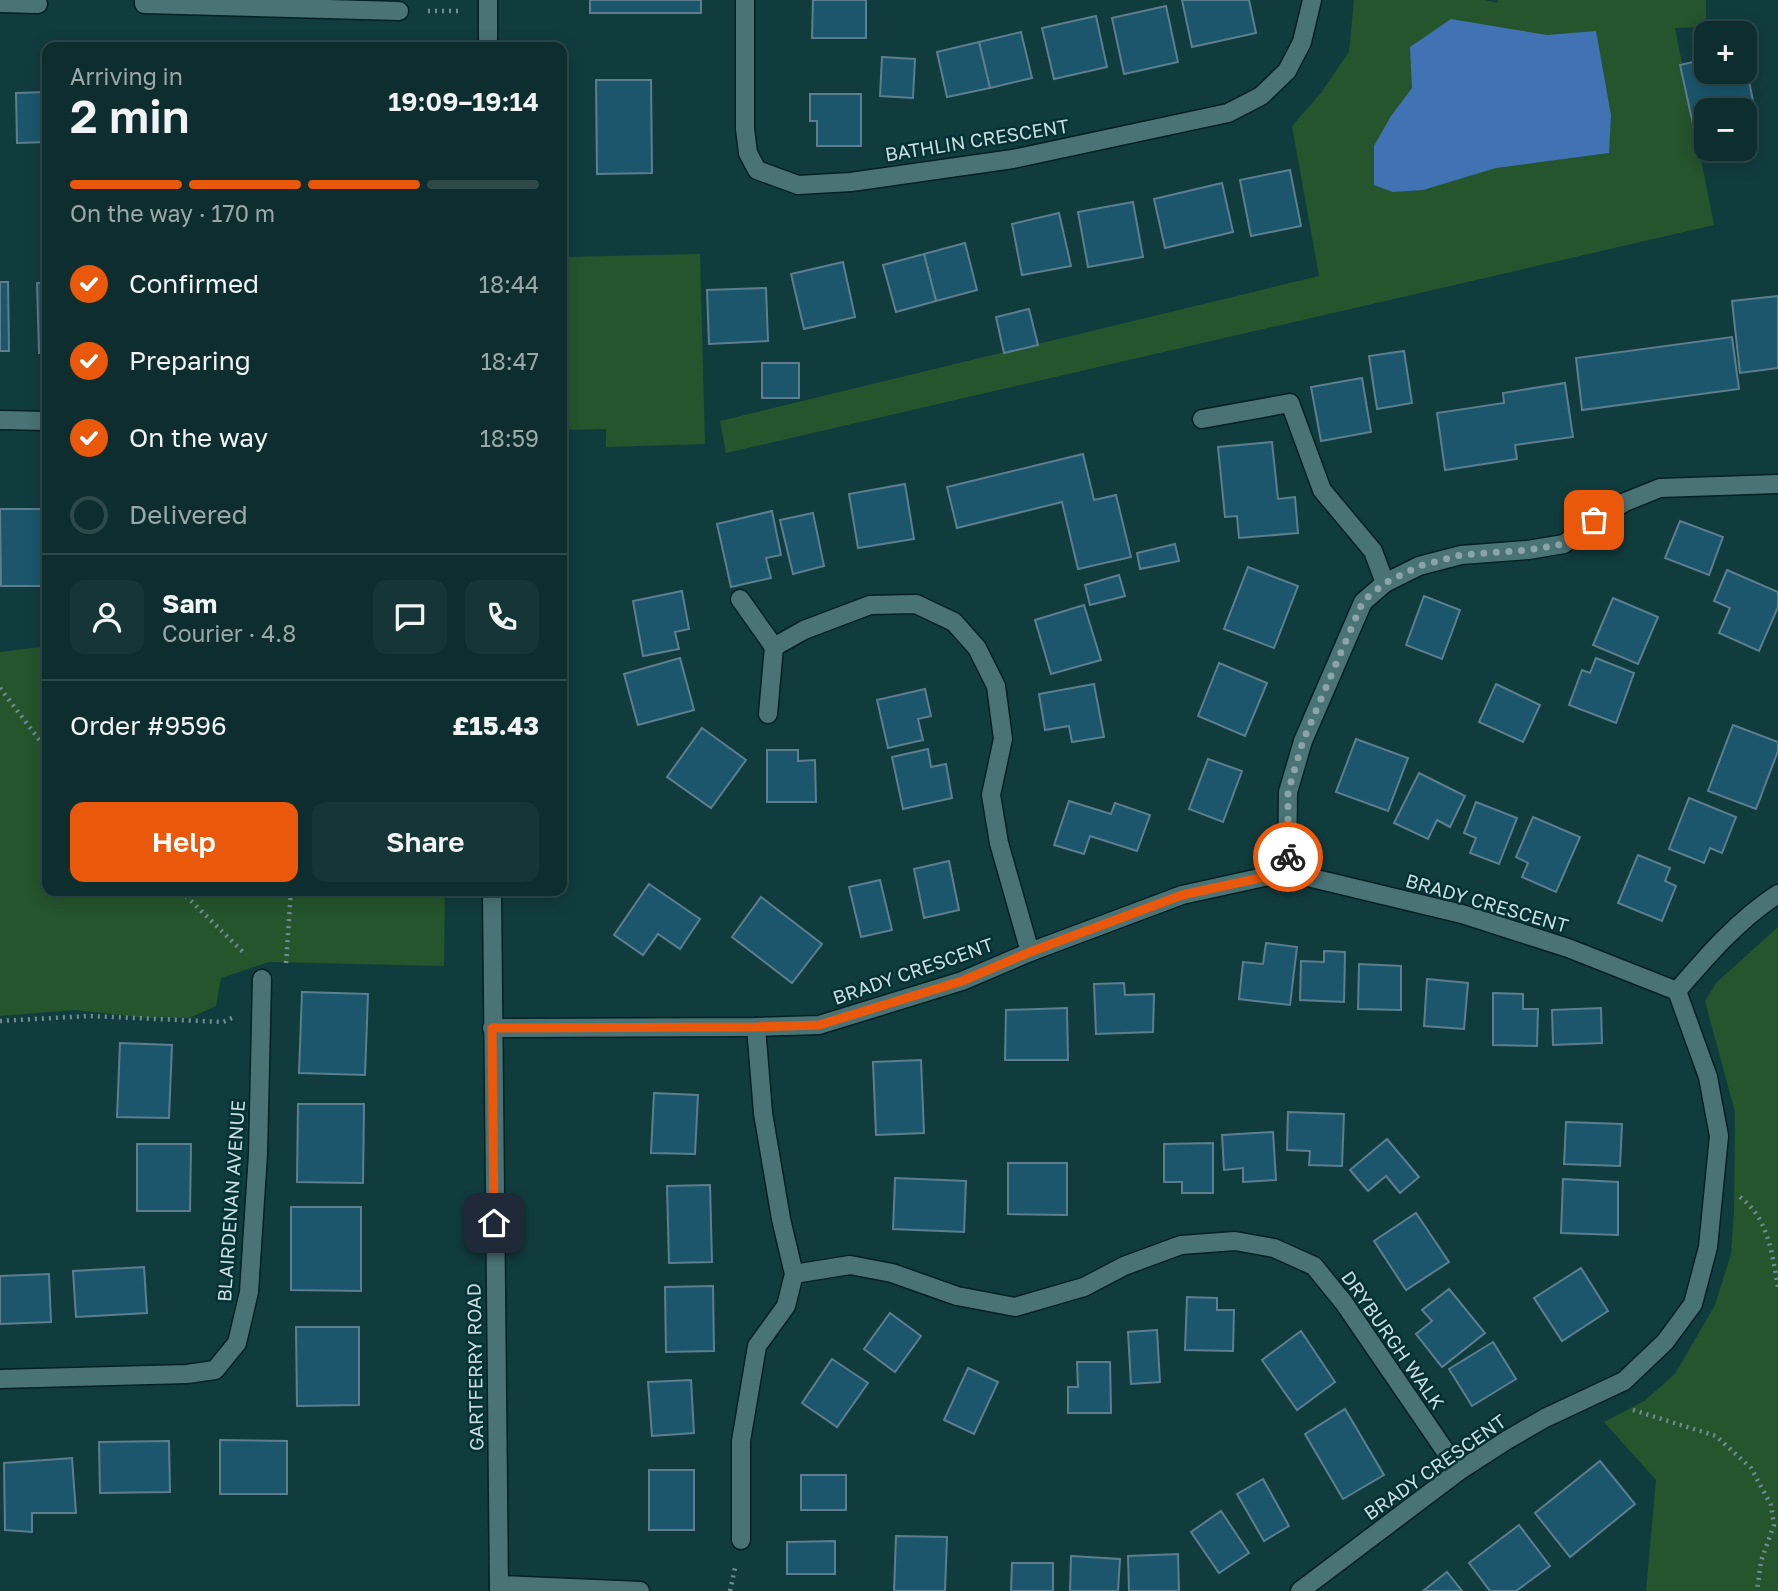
<!DOCTYPE html>
<html lang="en">
<head>
<meta charset="utf-8">
<style>
  :root { --surface:#0d2d2e; --page:#163536; --text:#f1f3f6; --muted:#9aa8aa; --line:#2d494a; --accent:#ea580c }
  body { margin:0; font-family:"Golos Text",sans-serif; background:var(--page); color:var(--text); height:100vh; display:flex; flex-direction:column; font-size:26px; white-space:nowrap }
  * { box-sizing:border-box; margin:0 }
  p { font-size:23px; color:var(--muted) }
  .icon { flex:none; width:38px; height:38px; fill:none; stroke:currentColor; stroke-width:2; stroke-linecap:round; stroke-linejoin:round }
  .map { position:relative; flex:1; overflow:hidden }
  .details { position:absolute; left:42px; top:42px; width:525px; height:854px; display:flex; flex-direction:column; background:var(--surface); border-radius:14px; box-shadow:0 4px 18px #0003,0 0 0 2px var(--line) }
  .details>* { flex:none }
  .buttons { position:absolute; left:1694px; top:21px; display:grid; gap:14px }
  .buttons a { display:grid; place-items:center; width:63px; height:63px; border-radius:14px; background:var(--surface); box-shadow:0 4px 18px #0003,0 0 0 2px var(--line); font-size:35px }
  .pin { position:absolute; display:grid; place-items:center; width:60px; height:60px; color:#fff; margin:-30px; border-radius:14px; box-shadow:0 4px 10px #0006 }
  .courier { position:absolute; display:grid; place-items:center; width:70px; height:70px; margin:-35px; border:5px solid #ea580c; border-radius:50%; background:#fff; color:#222; box-shadow:0 2px 9px #0007 }
  .head em { font-style:normal; font-weight:600 }
  .head div { display:flex; flex-direction:column-reverse }
  .head { display:flex; align-items:center; justify-content:space-between; height:119px; padding:0 28px }
  h1 { font-size:46px; font-weight:600; line-height:52px }
  .bar { display:grid; grid-template-columns:repeat(4,1fr); gap:10px 7px; align-content:center; height:84px; padding:0 28px }
  .bar i { height:9px; border-radius:5px; background:var(--line) }
  .bar .selected { background:var(--accent) }
  .bar p { grid-column:span 4 }
  .line { display:flex; align-items:center; gap:18px; padding:0 28px; border-top:2px solid var(--line) }
  .line div { flex:1 }
  .round { display:grid; place-items:center; flex:none; width:74px; height:74px; border-radius:14px; background:var(--page) }
  ol { padding:0 28px; list-style:none }
  li { display:flex; align-items:center; gap:21px; height:77px }
  li p { margin-inline-start:auto }
  li .icon { padding:7px; border-radius:50%; background:var(--accent); color:#fff; stroke-width:4 }
  li:last-child { color:var(--muted) }
  li i { width:38px; height:38px; border:4px solid var(--line); border-radius:50% }
  .action { display:flex; gap:14px; margin-top:auto; padding:14px 28px }
  .action a { flex:1; height:80px; border-radius:14px; background:var(--accent); color:#fff; font-size:28px; font-weight:600; line-height:80px; text-align:center }
  .action a+a { background:var(--page); color:var(--text) }
  .map>svg:first-child { display:block }
  .green { fill:#25552c }
  .water { fill:#4072b4 }
  .building { fill:#1b566d; stroke:#5c7e8e; stroke-width:2 }
  .lines { fill:none; stroke-linecap:round; stroke-linejoin:round }
  .street-casing { stroke:#022123; stroke-width:21 }
  .secondary-casing { stroke:#022123; stroke-width:21 }
  .path { stroke:#6f8f91; stroke-width:4.5; stroke-dasharray:2 5; stroke-linecap:butt }
  .street { stroke:#4a7376; stroke-width:18 }
  .secondary { stroke:#4a7376; stroke-width:18 }
  .done { stroke:#89a5a7; stroke-width:7; stroke-dasharray:0 12.6 }
  .route { stroke:#ea580c; stroke-width:9 }
  .labels { text-anchor:middle; stroke-width:5; stroke-linejoin:round; paint-order:stroke }
  .street-label { font-size:19px; fill:#c9dee0; stroke:#043134 }
</style>
</head>
<body>
<div class="map">
<svg width="1778" height="1591" viewBox="0 0 1778 1591">
  <rect width="100%" height="100%" fill="#113c3e"/>
  <g class="green">
    <path d="M 1354,0 L 1485,0 L 1497,3 L 1498,0 L 1706,0 L 1706,27 L 1675,28 L 1714,225 L 726,453 L 720,421 L 1319,276 L 1292,126 L 1321,93 L 1349,52 Z"/>
    <path d="M 700,254 L 705,444 L 606,447 L 606,429 L 562,430 L 562,257 Z"/>
    <path d="M 42,647 L 47,649 L 47,891 L 445,891 L 444,966 L 269,962 L 221,978 L 216,1006 L 189,1018 L 147,1018 L 75,1010 L 0,1016 L 0,652 Z"/>
    <path d="M 1778,927 L 1778,1591 L 1646,1591 L 1656,1480 L 1604,1422 L 1644,1401 L 1675,1374 L 1715,1305 L 1731,1254 L 1734,1211 L 1735,1112 L 1705,1001 L 1716,983 Z"/>
  </g>
  <path class="water" d="M 1451,19 L 1547,35 L 1596,31 L 1611,115 L 1609,153 L 1496,168 L 1423,190 L 1393,192 L 1374,185 L 1374,146 L 1391,116 L 1412,88 L 1410,47 Z"/>
  <g class="building">
    <rect x="590" y="0" width="111" height="13"/>
    <path d="M 813,0 L 866,0 L 866,38 L 812,38 Z"/>
    <path d="M 1182,0 L 1249,0 L 1256,33 L 1192,47 Z"/>
    <path d="M 1166,6 L 1178,62 L 1124,74 L 1112,18 Z"/>
    <path d="M 1096,16 L 1107,67 L 1054,79 L 1042,28 Z"/>
    <path d="M 1021,32 L 1032,78 L 990,88 L 979,42 Z"/>
    <path d="M 979,42 L 990,88 L 947,97 L 937,52 Z"/>
    <path d="M 882,57 L 915,59 L 913,98 L 880,96 Z"/>
    <path d="M 1706,59 L 1706,72 L 1745,72 L 1745,61 L 1755,111 L 1745,113 L 1745,110 L 1706,110 L 1706,121 L 1693,124 L 1680,65 Z"/>
    <path d="M 596,80 L 651,80 L 652,173 L 597,174 Z"/>
    <path d="M 47,92 L 47,142 L 17,143 L 16,93 Z"/>
    <path d="M 810,94 L 861,94 L 861,146 L 817,146 L 817,121 L 810,121 Z"/>
    <path d="M 1290,170 L 1301,226 L 1251,236 L 1240,180 Z"/>
    <path d="M 1222,183 L 1233,232 L 1165,248 L 1154,199 Z"/>
    <path d="M 1133,202 L 1143,257 L 1088,267 L 1078,212 Z"/>
    <path d="M 1059,213 L 1071,266 L 1022,275 L 1012,224 Z"/>
    <path d="M 965,243 L 977,290 L 936,301 L 924,254 Z"/>
    <path d="M 924,254 L 936,301 L 896,312 L 883,265 Z"/>
    <path d="M 843,262 L 855,317 L 804,329 L 791,274 Z"/>
    <path d="M 0,282 L 8,282 L 9,351 L 0,351 Z"/>
    <path d="M 37,283 L 47,283 L 47,353 L 39,353 Z"/>
    <path d="M 766,288 L 768,341 L 709,344 L 707,290 Z"/>
    <path d="M 1778,296 L 1778,368 L 1740,373 L 1732,301 Z"/>
    <path d="M 1029,309 L 1038,345 L 1004,353 L 996,317 Z"/>
    <path d="M 1732,337 L 1739,389 L 1582,410 L 1576,358 Z"/>
    <path d="M 1404,351 L 1412,403 L 1377,409 L 1369,356 Z"/>
    <rect x="762" y="363" width="37" height="35"/>
    <path d="M 1362,378 L 1371,432 L 1321,441 L 1311,387 Z"/>
    <path d="M 1565,383 L 1573,437 L 1515,445 L 1517,459 L 1445,470 L 1437,413 L 1504,403 L 1503,393 Z"/>
    <path d="M 1272,442 L 1278,499 L 1295,497 L 1298,533 L 1239,538 L 1237,516 L 1225,517 L 1218,447 Z"/>
    <path d="M 1083,454 L 1094,500 L 1116,495 L 1131,557 L 1078,569 L 1062,502 L 957,528 L 947,487 Z"/>
    <path d="M 905,484 L 914,539 L 858,548 L 849,494 Z"/>
    <path d="M 0,509 L 47,509 L 47,586 L 1,586 Z"/>
    <path d="M 772,511 L 781,555 L 766,558 L 771,578 L 731,587 L 717,524 Z"/>
    <path d="M 813,513 L 824,566 L 793,574 L 780,520 Z"/>
    <path d="M 1680,521 L 1723,537 L 1709,575 L 1665,558 Z"/>
    <path d="M 1175,544 L 1179,561 L 1140,569 L 1137,553 Z"/>
    <path d="M 1248,567 L 1298,586 L 1274,648 L 1224,629 Z"/>
    <path d="M 1727,570 L 1778,592 L 1778,607 L 1759,651 L 1719,633 L 1730,608 L 1714,601 Z"/>
    <path d="M 1119,575 L 1125,596 L 1090,605 L 1085,585 Z"/>
    <path d="M 682,591 L 689,629 L 675,632 L 679,649 L 643,656 L 633,601 Z"/>
    <path d="M 1424,596 L 1460,610 L 1442,659 L 1406,645 Z"/>
    <path d="M 1613,598 L 1658,617 L 1638,664 L 1593,645 Z"/>
    <path d="M 1084,605 L 1101,660 L 1051,674 L 1035,620 Z"/>
    <path d="M 680,658 L 694,710 L 638,725 L 624,674 Z"/>
    <path d="M 1596,658 L 1634,673 L 1616,723 L 1569,705 L 1582,670 L 1590,673 Z"/>
    <path d="M 1219,663 L 1267,683 L 1245,736 L 1198,716 Z"/>
    <path d="M 1094,684 L 1104,737 L 1072,742 L 1069,726 L 1045,730 L 1039,694 Z"/>
    <path d="M 1496,684 L 1540,705 L 1523,742 L 1479,722 Z"/>
    <path d="M 925,689 L 931,716 L 918,719 L 923,740 L 888,748 L 877,700 Z"/>
    <path d="M 1733,725 L 1778,742 L 1778,751 L 1756,809 L 1708,791 Z"/>
    <path d="M 702,728 L 746,760 L 711,808 L 667,777 Z"/>
    <path d="M 1356,739 L 1408,758 L 1388,811 L 1336,792 Z"/>
    <path d="M 928,749 L 931,767 L 946,764 L 952,798 L 903,809 L 892,757 Z"/>
    <path d="M 767,750 L 798,750 L 798,761 L 815,760 L 816,802 L 767,802 Z"/>
    <path d="M 1208,759 L 1242,771 L 1223,822 L 1189,809 Z"/>
    <path d="M 1419,773 L 1465,796 L 1450,827 L 1437,820 L 1428,839 L 1394,823 Z"/>
    <path d="M 1689,798 L 1736,817 L 1722,853 L 1710,848 L 1704,863 L 1669,849 Z"/>
    <path d="M 1069,801 L 1111,814 L 1115,803 L 1150,815 L 1137,851 L 1090,836 L 1084,854 L 1054,845 Z"/>
    <path d="M 1476,802 L 1517,818 L 1499,864 L 1470,853 L 1476,838 L 1464,833 Z"/>
    <path d="M 1533,817 L 1580,837 L 1556,892 L 1522,877 L 1528,863 L 1516,857 Z"/>
    <path d="M 1638,855 L 1670,868 L 1665,881 L 1676,886 L 1662,921 L 1618,903 Z"/>
    <path d="M 949,861 L 959,910 L 924,918 L 914,869 Z"/>
    <path d="M 880,880 L 892,930 L 861,937 L 849,887 Z"/>
    <path d="M 649,884 L 700,919 L 680,949 L 658,934 L 643,955 L 614,935 Z"/>
    <path d="M 761,897 L 822,944 L 792,983 L 732,937 Z"/>
    <path d="M 1266,943 L 1297,947 L 1290,1005 L 1239,999 L 1243,962 L 1263,964 Z"/>
    <path d="M 1324,951 L 1345,952 L 1344,1002 L 1300,1000 L 1301,961 L 1324,962 Z"/>
    <path d="M 1359,964 L 1401,966 L 1401,1010 L 1358,1009 Z"/>
    <path d="M 1427,979 L 1468,983 L 1464,1029 L 1424,1026 Z"/>
    <path d="M 1124,983 L 1125,995 L 1154,994 L 1153,1032 L 1096,1034 L 1094,984 Z"/>
    <path d="M 302,992 L 368,994 L 365,1075 L 299,1073 Z"/>
    <path d="M 1493,993 L 1523,994 L 1523,1009 L 1538,1009 L 1537,1046 L 1493,1045 Z"/>
    <path d="M 1067,1008 L 1068,1060 L 1005,1060 L 1006,1010 Z"/>
    <path d="M 1601,1008 L 1602,1043 L 1553,1045 L 1552,1010 Z"/>
    <path d="M 120,1043 L 172,1045 L 169,1118 L 117,1117 Z"/>
    <path d="M 921,1060 L 924,1133 L 876,1135 L 873,1062 Z"/>
    <path d="M 654,1093 L 698,1095 L 695,1154 L 651,1153 Z"/>
    <path d="M 298,1104 L 364,1104 L 363,1183 L 297,1182 Z"/>
    <path d="M 1288,1112 L 1344,1114 L 1342,1166 L 1309,1165 L 1310,1151 L 1287,1150 Z"/>
    <path d="M 1566,1122 L 1622,1124 L 1620,1166 L 1564,1164 Z"/>
    <path d="M 1273,1132 L 1276,1180 L 1243,1182 L 1243,1168 L 1224,1170 L 1222,1135 Z"/>
    <path d="M 1387,1139 L 1419,1177 L 1400,1193 L 1386,1176 L 1368,1191 L 1350,1170 Z"/>
    <path d="M 1213,1143 L 1213,1193 L 1182,1193 L 1182,1182 L 1164,1182 L 1164,1144 Z"/>
    <path d="M 137,1144 L 191,1144 L 190,1211 L 137,1211 Z"/>
    <path d="M 1008,1163 L 1067,1163 L 1067,1215 L 1008,1214 Z"/>
    <path d="M 895,1178 L 966,1181 L 964,1232 L 893,1229 Z"/>
    <path d="M 1563,1179 L 1618,1182 L 1618,1235 L 1561,1233 Z"/>
    <path d="M 710,1185 L 712,1262 L 669,1263 L 667,1186 Z"/>
    <path d="M 291,1207 L 361,1207 L 361,1291 L 291,1290 Z"/>
    <path d="M 1416,1213 L 1449,1262 L 1406,1290 L 1374,1241 Z"/>
    <path d="M 144,1267 L 147,1313 L 76,1317 L 73,1271 Z"/>
    <path d="M 1581,1268 L 1608,1311 L 1562,1341 L 1534,1298 Z"/>
    <path d="M 49,1274 L 51,1322 L 0,1324 L 0,1276 Z"/>
    <path d="M 713,1286 L 714,1351 L 666,1352 L 665,1287 Z"/>
    <path d="M 1449,1289 L 1485,1333 L 1442,1367 L 1416,1334 L 1432,1321 L 1422,1310 Z"/>
    <path d="M 1187,1297 L 1217,1298 L 1217,1310 L 1234,1310 L 1233,1351 L 1185,1350 Z"/>
    <path d="M 890,1313 L 921,1336 L 895,1372 L 864,1349 Z"/>
    <path d="M 296,1327 L 359,1327 L 359,1405 L 297,1406 Z"/>
    <path d="M 1157,1330 L 1160,1382 L 1131,1384 L 1128,1332 Z"/>
    <path d="M 1301,1331 L 1335,1382 L 1297,1410 L 1262,1360 Z"/>
    <path d="M 1493,1342 L 1516,1379 L 1472,1406 L 1449,1369 Z"/>
    <path d="M 832,1359 L 868,1383 L 837,1427 L 802,1403 Z"/>
    <path d="M 1077,1362 L 1110,1362 L 1111,1413 L 1068,1413 L 1068,1387 L 1078,1387 Z"/>
    <path d="M 968,1368 L 998,1382 L 974,1434 L 944,1420 Z"/>
    <path d="M 691,1380 L 694,1433 L 652,1436 L 648,1382 Z"/>
    <path d="M 1345,1409 L 1384,1475 L 1343,1499 L 1305,1434 Z"/>
    <path d="M 220,1440 L 287,1441 L 287,1494 L 220,1494 Z"/>
    <path d="M 169,1441 L 170,1492 L 100,1493 L 99,1442 Z"/>
    <path d="M 72,1458 L 76,1513 L 32,1513 L 32,1532 L 5,1530 L 4,1463 Z"/>
    <path d="M 1600,1461 L 1635,1504 L 1570,1557 L 1535,1513 Z"/>
    <rect x="649" y="1470" width="45" height="60"/>
    <rect x="801" y="1475" width="45" height="35"/>
    <path d="M 1263,1479 L 1289,1526 L 1264,1541 L 1237,1494 Z"/>
    <path d="M 1221,1511 L 1249,1553 L 1219,1573 L 1191,1532 Z"/>
    <path d="M 1519,1525 L 1550,1566 L 1516,1591 L 1490,1591 L 1469,1563 Z"/>
    <path d="M 896,1536 L 947,1537 L 945,1591 L 894,1591 Z"/>
    <path d="M 835,1541 L 835,1574 L 787,1574 L 787,1542 Z"/>
    <path d="M 1178,1554 L 1179,1591 L 1129,1591 L 1128,1556 Z"/>
    <path d="M 1071,1556 L 1120,1559 L 1118,1591 L 1070,1591 Z"/>
    <path d="M 1012,1563 L 1053,1563 L 1053,1591 L 1011,1591 Z"/>
    <path d="M 1447,1572 L 1462,1591 L 1423,1591 Z"/>
  </g>
  <g class="lines">
    <g class="street-casing">
      <g id="street">
        <path d="M 144,0 L 144,4 L 399,11"/>
        <path d="M 745,0 L 745,129 L 748,153 L 757,170 L 798,185 L 851,182 L 1013,159 L 1228,113 L 1261,96 L 1287,71 L 1302,42 L 1312,0"/>
        <path d="M 0,3 L 38,4"/>
        <path d="M 1202,419 L 1290,403 L 1322,490 L 1373,551 L 1385,583"/>
        <path d="M 0,420 L 47,421"/>
        <path d="M 740,599 L 774,647 L 804,630 L 870,605 L 916,604 L 954,622 L 977,648 L 996,686 L 1003,739 L 991,795 L 999,843 L 1030,952"/>
        <path d="M 768,714 L 774,647"/>
        <path d="M 1287,872 L 1288,792 L 1303,741 L 1363,602 L 1385,583 L 1419,566 L 1461,555 L 1528,550 L 1564,544 L 1595,520 L 1625,502 L 1660,488 L 1778,484"/>
        <path d="M 1677,991 C 1707,956 1739,919 1778,894"/>
        <path d="M 492,1028 L 756,1027 L 819,1025 L 962,981 L 1030,952 L 1182,895 L 1287,872 L 1462,914 L 1568,948 L 1677,991 L 1708,1077 L 1719,1136 L 1708,1247 L 1693,1304 L 1665,1342 L 1624,1381 L 1545,1418 L 1507,1440 L 1459,1471 L 1300,1591"/>
        <path d="M 794,1274 L 850,1265 L 892,1273 L 957,1296 L 1015,1307 L 1084,1287 L 1124,1266 L 1181,1245 L 1235,1241 L 1274,1248 L 1314,1266 L 1344,1303 L 1459,1471"/>
        <path d="M 0,1379 L 187,1374 L 215,1370 L 237,1343 L 249,1292 L 258,1154 L 262,979"/>
        <path d="M 741,1540 L 741,1441 L 757,1346 L 786,1306 L 794,1274 L 781,1219 L 763,1113 L 756,1027"/>
        <path d="M 499,1585 L 640,1591"/>
      </g>
    </g>
    <g class="secondary-casing">
      <g id="secondary">
        <path d="M 488,47 L 488,0"/>
        <path d="M 492,891 L 499,1591"/>
      </g>
    </g>
    <g class="path">
      <path d="M 428,11 L 461,11"/>
      <path d="M 0,688 L 47,750"/>
      <path d="M 181,891 L 246,955"/>
      <path d="M 286,963 L 291,891"/>
      <path d="M 0,1021 L 89,1016 L 223,1022 L 232,1018"/>
      <path d="M 1740,1197 C 1769,1219 1772,1254 1778,1287"/>
      <path d="M 1633,1410 L 1716,1436 L 1751,1468 L 1771,1505 L 1774,1525 L 1761,1561 L 1757,1591"/>
      <path d="M 730,1591 L 735,1568"/>
    </g>
    <use href="#street" class="street"/>
    <use href="#secondary" class="secondary"/>
  </g>
  <g class="lines">
    <path class="done" d="M 1288,857 L 1288,792 L 1303,741 L 1363,601 L 1385,583 L 1419,566 L 1461,555 L 1528,550 L 1564,544 L 1594,520"/>
    <path class="route" d="M 494,1223 L 492,1028 L 756,1027 L 819,1025 L 962,981 L 1030,952 L 1182,895 L 1287,872 L 1288,857"/>
  </g>
  <g class="labels">
    <g class="street-label">
      <text transform="translate(977 140) rotate(-9)" y="7">BATHLIN CRESCENT</text>
      <text transform="translate(1487 903) rotate(16)" y="7">BRADY CRESCENT</text>
      <text transform="translate(913 971) rotate(-19)" y="7">BRADY CRESCENT</text>
      <text transform="translate(231 1201) rotate(-86)" y="7">BLAIRDENAN AVENUE</text>
      <text transform="translate(1393 1340) rotate(55)" y="7">DRYBURGH WALK</text>
      <text transform="translate(475 1367) rotate(-91)" y="7">GARTFERRY ROAD</text>
      <text transform="translate(1435 1467) rotate(-35)" y="7">BRADY CRESCENT</text>
    </g>
  </g>
</svg>
<div class="buttons">
<a>+</a>
<a>−</a>
</div>
<div class="pin" style="left:1594px;top:520px;background:#ea580c"><svg class="icon" aria-label="bag" viewBox="0 0 24 24"><path d="M5 8h14l-1 12H6zM9 8a3 3 0 0 1 6 0"/></svg></div>
<div class="pin" style="left:494px;top:1223px;background:#1f2937"><svg class="icon" aria-label="home" viewBox="0 0 24 24"><path d="M3 11l9-7 9 7M6 9v11h12V9"/></svg></div>
<div class="courier" style="left:1288px;top:857px"><svg class="icon" aria-label="bike" viewBox="0 0 24 24"><circle cx="6" cy="16" r="4"/><circle cx="18" cy="16" r="4"/><path d="M6 16l4-8h5l3 8M10 8l3 8H6M13 5h3"/></svg></div>
<section class="details">
<div class="head"><div><h1>2 min</h1><p>Arriving in</p></div><em>19:09–19:14</em></div>
<div class="bar"><i class="selected"></i><i class="selected"></i><i class="selected"></i><i></i><p>On the way · 170 m</p></div>
<ol>
<li><svg class="icon" aria-label="check" viewBox="0 0 24 24"><path d="M5 12l5 5 9-10"/></svg>Confirmed<p>18:44</p></li>
<li><svg class="icon" aria-label="check" viewBox="0 0 24 24"><path d="M5 12l5 5 9-10"/></svg>Preparing<p>18:47</p></li>
<li><svg class="icon" aria-label="check" viewBox="0 0 24 24"><path d="M5 12l5 5 9-10"/></svg>On the way<p>18:59</p></li>
<li><i></i>Delivered</li>
</ol>
<div class="line" style="height:126px"><a class="round"><svg class="icon" aria-label="person" viewBox="0 0 24 24"><circle cx="12" cy="8" r="4"/><path d="M4 21q1-7 8-7t8 7"/></svg></a><div><b>Sam</b><p>Courier · 4.8</p></div><a class="round"><svg class="icon" aria-label="chat" viewBox="0 0 24 24"><path d="M4 5h16v11H9l-5 4z"/></svg></a><a class="round"><svg class="icon" aria-label="phone" viewBox="0 0 24 24"><path d="M5 4h4l2 5-3 2q2 4 5 5l2-3 5 2v4C11 20 4 13 5 4z"/></svg></a></div>
<div class="line" style="height:91px"><div>Order #9596</div><b>£15.43</b></div>
<div class="action"><a>Help</a><a>Share</a></div>
</section>
</div>
</body>
</html>
